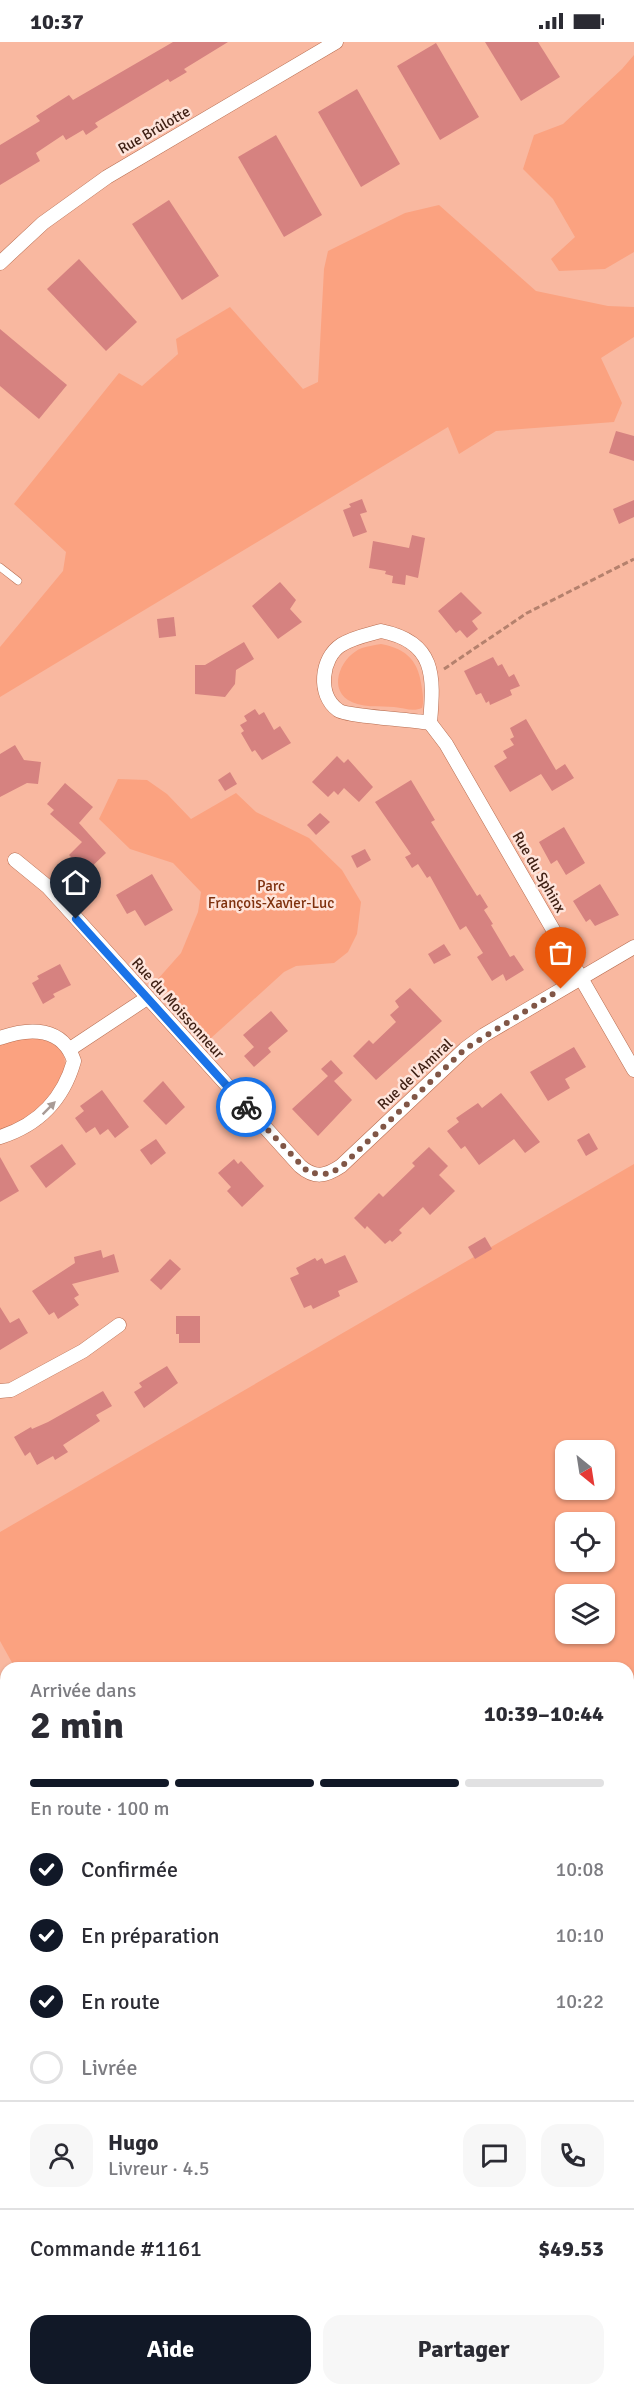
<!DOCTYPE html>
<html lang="fr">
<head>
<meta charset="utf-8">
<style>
  :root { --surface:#fff; --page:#f7f7f7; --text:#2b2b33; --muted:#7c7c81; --line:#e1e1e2; --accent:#111827 }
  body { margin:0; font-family:Signika,sans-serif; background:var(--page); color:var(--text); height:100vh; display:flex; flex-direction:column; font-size:22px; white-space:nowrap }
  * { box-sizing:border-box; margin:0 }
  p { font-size:20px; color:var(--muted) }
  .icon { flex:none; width:33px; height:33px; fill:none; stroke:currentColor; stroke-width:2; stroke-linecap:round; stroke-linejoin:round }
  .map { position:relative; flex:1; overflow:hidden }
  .panel { position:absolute; left:0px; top:1620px; width:634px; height:734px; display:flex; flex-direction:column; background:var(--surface); border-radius:18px 18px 0 0; box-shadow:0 2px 4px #0004 }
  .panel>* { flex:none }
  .needle { width:39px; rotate:150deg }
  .fabs { position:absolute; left:555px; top:1398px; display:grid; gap:12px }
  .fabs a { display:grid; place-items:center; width:60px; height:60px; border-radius:12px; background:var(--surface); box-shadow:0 2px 4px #0004; font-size:30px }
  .pin { position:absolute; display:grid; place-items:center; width:51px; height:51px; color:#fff; margin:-62px -26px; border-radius:50% 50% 50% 0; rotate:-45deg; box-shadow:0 0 6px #0007 }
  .pin .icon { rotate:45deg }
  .courier { position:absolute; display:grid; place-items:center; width:60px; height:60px; margin:-30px; border:4px solid #1a73e8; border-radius:50%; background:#fff; color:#222; box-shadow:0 2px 8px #0007 }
  .overview em { font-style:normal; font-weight:700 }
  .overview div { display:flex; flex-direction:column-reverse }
  .overview { display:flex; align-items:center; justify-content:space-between; height:102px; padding:0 30px }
  h1 { font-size:39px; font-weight:700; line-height:45px }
  .bar { display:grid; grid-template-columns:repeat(4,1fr); gap:9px 6px; align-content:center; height:72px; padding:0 30px }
  .bar i { height:8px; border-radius:4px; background:var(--line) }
  .bar .on { background:var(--accent) }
  .bar p { grid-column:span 4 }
  .line { display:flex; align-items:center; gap:15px; padding:0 30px; border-top:2px solid var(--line) }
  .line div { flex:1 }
  .round { display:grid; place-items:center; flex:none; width:63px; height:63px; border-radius:18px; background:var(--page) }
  ol { padding:0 30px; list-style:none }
  li { display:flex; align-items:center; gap:18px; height:66px }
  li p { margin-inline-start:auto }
  li .icon { padding:6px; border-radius:50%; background:var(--accent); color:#fff; stroke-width:4 }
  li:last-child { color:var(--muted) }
  li i { width:33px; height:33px; border:3px solid var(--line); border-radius:50% }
  .action { display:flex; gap:12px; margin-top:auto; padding:12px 30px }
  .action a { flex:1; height:69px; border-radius:18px; background:var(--accent); color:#fff; font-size:24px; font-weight:700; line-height:69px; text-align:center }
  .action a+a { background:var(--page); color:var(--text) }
  .status { display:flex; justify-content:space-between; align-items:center; height:42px; padding:0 30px; background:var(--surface); direction:ltr }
  .status svg { height:16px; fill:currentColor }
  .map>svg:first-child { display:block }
  .green { fill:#fba280; fill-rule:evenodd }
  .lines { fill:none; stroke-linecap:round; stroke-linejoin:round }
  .stream { stroke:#d969b4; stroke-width:5 }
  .building { fill:#d68280 }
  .lane-casing { stroke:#b76d50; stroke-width:8 }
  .street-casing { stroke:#b76d50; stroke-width:15 }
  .path { stroke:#b5816d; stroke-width:3; stroke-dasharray:6 3; stroke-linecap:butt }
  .lane { stroke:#fff; stroke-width:7 }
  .street { stroke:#fff; stroke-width:14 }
  .oneway { fill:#a99b96 }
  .done { stroke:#815646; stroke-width:6; stroke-dasharray:0 10.8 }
  .route { stroke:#1a73e8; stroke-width:8 }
  .labels { text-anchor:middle; stroke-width:5; stroke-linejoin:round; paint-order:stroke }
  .street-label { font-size:15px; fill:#402115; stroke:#fee4db }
  .park-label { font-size:15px; fill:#7e300d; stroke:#fee4db }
</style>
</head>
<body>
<div class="status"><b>10:37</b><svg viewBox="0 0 49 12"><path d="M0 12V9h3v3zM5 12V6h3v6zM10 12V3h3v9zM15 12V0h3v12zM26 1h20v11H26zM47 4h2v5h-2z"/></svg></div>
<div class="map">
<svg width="634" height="2353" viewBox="0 0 634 2353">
  <rect width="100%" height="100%" fill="#f9b8a0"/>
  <g class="green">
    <path d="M 634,13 L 634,210 L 605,227 L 559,229 L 551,217 L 575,195 L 553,157 L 523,127 L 534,93 L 563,82 L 622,27 Z"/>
    <path d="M 439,163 L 536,249 L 608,264 L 634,265 L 634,295 L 601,316 L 622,361 L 614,380 L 496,389 L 459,412 L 448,385 L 0,655 L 0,605 L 63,529 L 66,510 L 14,462 L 119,331 L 142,344 L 178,312 L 176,297 L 230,265 L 303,347 L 318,340 L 324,227 L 328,209 L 405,171 Z"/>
    <path d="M 381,602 C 408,607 419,620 422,647 C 423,654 424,660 422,666 C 413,670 404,666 394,665 C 380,664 360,666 348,658 C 327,644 343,613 362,606 C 368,604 375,603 381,602 Z"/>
    <path d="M 118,737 L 147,738 L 167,752 L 191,777 L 236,751 L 256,770 L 309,796 L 342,828 L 361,860 L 357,892 L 348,910 L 334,921 L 296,924 L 284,930 L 210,997 L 157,938 L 181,911 L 198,870 L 201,850 L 173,821 L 130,807 L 99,777 Z"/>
    <path d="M 36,996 C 90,1007 57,1053 30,1074 C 21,1080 10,1084 0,1088 L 0,1002 L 13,997 Z"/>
    <path d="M 634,1122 L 634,2353 L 455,2353 L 452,2348 L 628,2348 L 628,1626 L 15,1626 L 0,1599 L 0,1490 ZM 566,1408 L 604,1408 L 604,1448 L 566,1448 ZM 566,1480 L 604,1480 L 604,1520 L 566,1520 ZM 566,1552 L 604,1552 L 604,1592 L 566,1592 Z"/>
  </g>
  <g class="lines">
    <g class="stream">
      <path d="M 0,1881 L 6,1894"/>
      <path d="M 201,2348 L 203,2353"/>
    </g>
  </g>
  <g class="building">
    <path d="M 173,0 L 228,0 L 184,27 L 187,30 L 170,40 L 168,37 L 95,81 L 98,85 L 86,93 L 83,88 L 66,98 L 63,93 L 36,111 L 40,119 L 0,143 L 0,103 L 40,79 L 36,74 L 69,53 L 73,58 Z"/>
    <path d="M 485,0 L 538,0 L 560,35 L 521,59 Z"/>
    <path d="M 436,1 L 479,75 L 440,98 L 397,24 Z"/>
    <path d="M 357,47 L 400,122 L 361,145 L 318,70 Z"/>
    <path d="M 276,93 L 322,173 L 284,195 L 238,115 Z"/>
    <path d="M 169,158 L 219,234 L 182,258 L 132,182 Z"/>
    <path d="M 79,217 L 137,280 L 106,309 L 47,247 Z"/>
    <path d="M 0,287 L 67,343 L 39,377 L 0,344 Z"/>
    <path d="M 616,389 L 634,394 L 634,419 L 609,411 Z"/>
    <path d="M 362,457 L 367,470 L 360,472 L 367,490 L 353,495 L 343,468 L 351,465 L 349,462 Z"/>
    <path d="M 634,458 L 634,475 L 619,482 L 613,467 Z"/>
    <path d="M 412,493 L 425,496 L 418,536 L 406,533 L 405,543 L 392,541 L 393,534 L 385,532 L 386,529 L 369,526 L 373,499 L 409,506 Z"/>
    <path d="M 280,540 L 296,558 L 290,567 L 302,580 L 278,597 L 252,564 Z"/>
    <path d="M 461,550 L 482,571 L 472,579 L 478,587 L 467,596 L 460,588 L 456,591 L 438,569 Z"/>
    <path d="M 174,575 L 176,594 L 159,596 L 157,577 Z"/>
    <path d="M 244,600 L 254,617 L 236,628 L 235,642 L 225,655 L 195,652 L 195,623 L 205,623 Z"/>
    <path d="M 493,615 L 498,624 L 502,622 L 509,635 L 514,632 L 520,644 L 510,648 L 512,653 L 490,663 L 489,659 L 486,661 L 481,651 L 476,653 L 464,629 Z"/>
    <path d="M 255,667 L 259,673 L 264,670 L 274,688 L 280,684 L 291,701 L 262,718 L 255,708 L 252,710 L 241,691 L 244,689 L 240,683 L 247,679 L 244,674 Z"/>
    <path d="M 526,677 L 556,728 L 565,722 L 574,736 L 552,749 L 541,732 L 510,750 L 494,724 L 507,716 L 503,709 L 514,703 L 510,697 L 514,695 L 510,686 Z"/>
    <path d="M 15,703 L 24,718 L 41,720 L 38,742 L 27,741 L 0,755 L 0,712 Z"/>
    <path d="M 337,714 L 344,721 L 348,717 L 373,745 L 359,760 L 344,746 L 338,753 L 334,749 L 328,755 L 312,740 Z"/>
    <path d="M 230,730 L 237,742 L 225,749 L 218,738 Z"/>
    <path d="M 411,738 L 435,778 L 431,780 L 477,854 L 480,852 L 488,865 L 484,868 L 493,882 L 491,883 L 510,915 L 514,913 L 524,928 L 506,939 L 503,932 L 492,939 L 477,915 L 483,911 L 466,884 L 460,888 L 430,834 L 427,836 L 418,822 L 412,826 L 405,815 L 411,812 L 375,760 Z"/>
    <path d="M 65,741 L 93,765 L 79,781 L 106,811 L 86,830 L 69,813 L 82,800 L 50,772 L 54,768 L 47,762 Z"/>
    <path d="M 320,771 L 330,780 L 316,793 L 307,783 Z"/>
    <path d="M 564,785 L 585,821 L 566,833 L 557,818 L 551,822 L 539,800 Z"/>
    <path d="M 365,807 L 371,818 L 357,826 L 351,814 Z"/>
    <path d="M 152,832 L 173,868 L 145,884 L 135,868 L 127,872 L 116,853 Z"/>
    <path d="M 600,842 L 619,873 L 595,884 L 590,877 L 586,880 L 573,859 Z"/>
    <path d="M 444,902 L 451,913 L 434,922 L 428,912 Z"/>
    <path d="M 60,922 L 71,943 L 53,952 L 55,955 L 43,962 L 32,941 L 39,937 L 37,934 Z"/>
    <path d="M 410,946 L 442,979 L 376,1038 L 353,1014 L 369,998 L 373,1002 L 396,980 L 390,973 L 399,965 L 395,959 Z"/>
    <path d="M 271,969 L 288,989 L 268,1006 L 271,1010 L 254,1025 L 244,1014 L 254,1005 L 243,993 Z"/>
    <path d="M 574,1005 L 586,1025 L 565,1037 L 570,1046 L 548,1059 L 530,1030 Z"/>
    <path d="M 331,1018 L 343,1031 L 334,1039 L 352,1058 L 318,1094 L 292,1067 L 328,1034 L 321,1027 Z"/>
    <path d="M 163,1039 L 185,1065 L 166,1083 L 143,1059 Z"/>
    <path d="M 102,1048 L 129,1085 L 115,1096 L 108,1087 L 100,1093 L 95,1085 L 86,1091 L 75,1076 L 84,1069 L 80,1064 Z"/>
    <path d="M 501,1051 L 540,1100 L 525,1111 L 514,1097 L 479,1123 L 465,1104 L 461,1107 L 447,1089 L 459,1080 L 456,1076 L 478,1061 L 482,1066 Z"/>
    <path d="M 589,1091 L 598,1107 L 586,1114 L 577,1098 Z"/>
    <path d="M 156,1097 L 166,1111 L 151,1123 L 140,1108 Z"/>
    <path d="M 62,1102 L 76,1122 L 46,1146 L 30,1124 Z"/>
    <path d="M 429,1105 L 448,1124 L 439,1133 L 455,1149 L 430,1173 L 423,1165 L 399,1188 L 402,1191 L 392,1200 L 390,1198 L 385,1202 L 367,1184 L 365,1187 L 354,1176 L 379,1151 L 383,1155 L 415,1124 L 412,1121 Z"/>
    <path d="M 0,1115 L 19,1149 L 0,1160 Z"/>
    <path d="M 234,1117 L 238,1122 L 241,1119 L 264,1144 L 242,1165 L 227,1149 L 231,1145 L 218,1131 Z"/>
    <path d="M 485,1195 L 492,1207 L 475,1217 L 468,1205 Z"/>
    <path d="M 101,1208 L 103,1216 L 114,1212 L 119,1230 L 72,1242 L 79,1253 L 74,1256 L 79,1263 L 58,1277 L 54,1270 L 49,1273 L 32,1249 L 75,1221 L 74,1215 Z"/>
    <path d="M 345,1213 L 358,1240 L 338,1249 L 340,1254 L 313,1267 L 311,1263 L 304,1266 L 290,1236 L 299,1232 L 296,1226 L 315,1216 L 317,1219 L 322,1216 L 325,1222 Z"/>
    <path d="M 170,1217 L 181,1227 L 161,1248 L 150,1238 Z"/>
    <path d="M 0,1265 L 10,1281 L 19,1276 L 28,1291 L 0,1308 Z"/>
    <path d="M 176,1274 L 200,1274 L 200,1301 L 179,1301 L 179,1292 L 176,1292 Z"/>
    <path d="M 167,1324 L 178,1341 L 144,1366 L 134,1350 L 142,1345 L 139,1341 Z"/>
    <path d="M 103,1349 L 112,1364 L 96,1373 L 100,1379 L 63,1403 L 68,1410 L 55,1418 L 53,1414 L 37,1423 L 30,1410 L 25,1414 L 14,1395 L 31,1385 L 32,1387 L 48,1380 Z"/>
  </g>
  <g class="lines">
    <g class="lane-casing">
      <path id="lane" d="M 0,525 L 18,539"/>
    </g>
    <g class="street-casing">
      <g id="street">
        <path d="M 0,221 L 43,181 L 107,135 L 336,0"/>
        <path d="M 381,589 C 436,600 434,634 430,681 C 414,678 345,674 338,668 C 317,653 321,616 341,603 C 354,595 367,593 381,589 Z"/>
        <path d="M 430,681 L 446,702 L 634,1028"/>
        <path d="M 15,818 L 48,845 L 300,1124 C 315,1137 326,1134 341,1124 L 465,1007 L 484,993 L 634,905"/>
        <path d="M 0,996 C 30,985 63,985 74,1019 C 63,1058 38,1083 0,1095"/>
        <path d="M 70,1007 L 147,956"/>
        <path d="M 0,1349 L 11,1348 L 83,1309 L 119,1283"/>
      </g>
    </g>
    <path class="path" d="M 444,627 L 527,571 L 634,517"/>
    <use href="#lane" class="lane"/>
    <use href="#street" class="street"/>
  </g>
  <defs><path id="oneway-solid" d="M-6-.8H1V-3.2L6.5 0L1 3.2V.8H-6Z" transform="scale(1.5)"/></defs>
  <use class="oneway" href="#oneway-solid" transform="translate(49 1066) rotate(-45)"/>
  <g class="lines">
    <path class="done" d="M 246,1065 L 309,1131 L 329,1132 L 341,1125 L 465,1007 L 561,947"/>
    <path class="route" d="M 76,877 L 246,1065"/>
  </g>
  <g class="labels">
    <g class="street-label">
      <text transform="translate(154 88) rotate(-30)" y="5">Rue Brûlotte</text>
      <text transform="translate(539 830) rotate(60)" y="5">Rue du Sphinx</text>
      <text transform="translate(178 966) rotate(48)" y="5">Rue du Moissonneur</text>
      <text transform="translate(415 1032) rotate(-43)" y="5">Rue de l'Amiral</text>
    </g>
    <g class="park-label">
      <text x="271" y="849">Parc<tspan x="271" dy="17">François-Xavier-Luc</tspan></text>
    </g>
  </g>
</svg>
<div class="fabs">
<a><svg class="needle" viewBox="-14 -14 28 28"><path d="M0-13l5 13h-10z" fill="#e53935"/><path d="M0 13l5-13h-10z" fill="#7c7c81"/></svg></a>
<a><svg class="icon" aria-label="locate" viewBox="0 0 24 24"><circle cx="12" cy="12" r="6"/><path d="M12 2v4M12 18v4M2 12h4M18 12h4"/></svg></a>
<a><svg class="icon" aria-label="layers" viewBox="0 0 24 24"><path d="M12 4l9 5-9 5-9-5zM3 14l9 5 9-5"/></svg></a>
</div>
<div class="pin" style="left:561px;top:947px;background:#ea580c"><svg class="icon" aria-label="bag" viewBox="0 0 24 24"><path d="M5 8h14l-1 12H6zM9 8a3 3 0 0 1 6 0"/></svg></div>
<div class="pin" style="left:76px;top:877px;background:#1f2937"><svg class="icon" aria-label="home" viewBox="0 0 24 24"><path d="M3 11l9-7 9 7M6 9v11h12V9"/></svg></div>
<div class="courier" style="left:246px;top:1065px"><svg class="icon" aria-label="bike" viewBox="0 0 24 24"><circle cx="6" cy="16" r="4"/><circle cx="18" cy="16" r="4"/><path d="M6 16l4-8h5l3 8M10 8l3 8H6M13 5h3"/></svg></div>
<section class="panel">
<div class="overview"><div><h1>2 min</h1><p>Arrivée dans</p></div><em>10:39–10:44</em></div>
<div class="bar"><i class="on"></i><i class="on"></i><i class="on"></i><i></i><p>En route · 100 m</p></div>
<ol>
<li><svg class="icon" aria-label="check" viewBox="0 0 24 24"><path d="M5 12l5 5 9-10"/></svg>Confirmée<p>10:08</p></li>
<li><svg class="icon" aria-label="check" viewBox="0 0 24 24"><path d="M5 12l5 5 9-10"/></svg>En préparation<p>10:10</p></li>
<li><svg class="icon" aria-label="check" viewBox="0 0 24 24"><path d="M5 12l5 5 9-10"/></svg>En route<p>10:22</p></li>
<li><i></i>Livrée</li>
</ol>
<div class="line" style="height:108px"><a class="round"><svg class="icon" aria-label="person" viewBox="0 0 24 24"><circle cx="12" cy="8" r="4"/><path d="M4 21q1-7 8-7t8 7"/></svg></a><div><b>Hugo</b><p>Livreur · 4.5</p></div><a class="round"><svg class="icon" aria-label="chat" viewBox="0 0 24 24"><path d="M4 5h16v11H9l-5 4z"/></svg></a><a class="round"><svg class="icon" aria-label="phone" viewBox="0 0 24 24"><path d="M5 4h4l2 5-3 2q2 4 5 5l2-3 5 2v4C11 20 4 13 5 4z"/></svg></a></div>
<div class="line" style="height:78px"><div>Commande #1161</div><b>$49.53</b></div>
<div class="action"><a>Aide</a><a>Partager</a></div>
</section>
</div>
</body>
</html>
